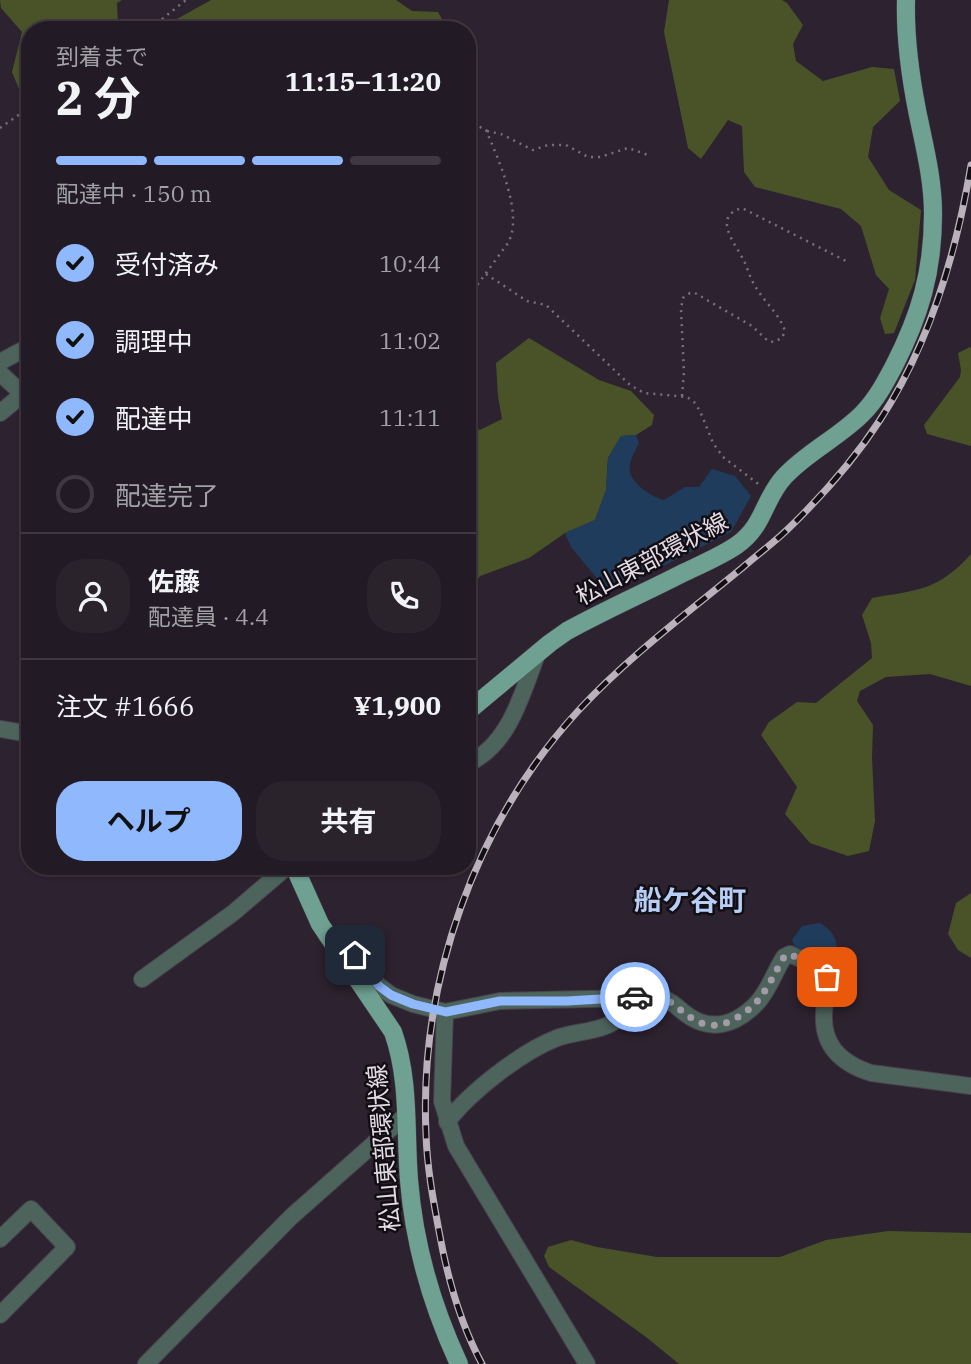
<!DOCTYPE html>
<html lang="ja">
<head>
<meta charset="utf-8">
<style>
  :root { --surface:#221a24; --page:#2a232c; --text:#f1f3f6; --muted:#a2a1a6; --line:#3f3841; --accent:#8fb8fd }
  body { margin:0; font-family:"IBM Plex Serif","Noto Sans JP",serif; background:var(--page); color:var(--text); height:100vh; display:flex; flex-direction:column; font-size:26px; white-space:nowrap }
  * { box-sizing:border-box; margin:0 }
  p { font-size:23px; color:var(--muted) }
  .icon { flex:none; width:38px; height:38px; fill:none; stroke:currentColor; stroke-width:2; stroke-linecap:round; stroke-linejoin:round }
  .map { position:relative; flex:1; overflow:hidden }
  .details { position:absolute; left:21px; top:21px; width:455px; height:854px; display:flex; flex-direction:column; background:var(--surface); border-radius:28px; box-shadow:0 2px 5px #0004,0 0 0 2px var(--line) }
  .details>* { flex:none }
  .pin { position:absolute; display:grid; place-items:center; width:60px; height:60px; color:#fff; margin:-30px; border-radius:14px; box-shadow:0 4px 10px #0006 }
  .courier { position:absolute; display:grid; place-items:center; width:70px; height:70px; margin:-35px; border:5px solid #8fb8fd; border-radius:50%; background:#fff; color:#222; box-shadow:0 2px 9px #0007 }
  .headline em { font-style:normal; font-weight:700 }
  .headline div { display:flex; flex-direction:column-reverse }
  .headline { display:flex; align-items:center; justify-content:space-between; height:119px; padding:0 35px }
  h1 { font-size:46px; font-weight:700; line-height:52px }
  .bar { display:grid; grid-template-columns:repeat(4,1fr); gap:10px 7px; align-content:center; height:84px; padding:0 35px }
  .bar i { height:9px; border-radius:5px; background:var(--line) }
  .bar .current { background:var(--accent) }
  .bar p { grid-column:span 4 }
  .line { display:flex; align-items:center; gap:18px; padding:0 35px; border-top:2px solid var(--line) }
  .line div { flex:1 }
  .round { display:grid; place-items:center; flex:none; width:74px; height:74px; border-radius:28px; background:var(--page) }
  ol { padding:0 35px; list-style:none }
  li { display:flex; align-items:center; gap:21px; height:77px }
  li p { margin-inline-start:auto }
  li .icon { padding:7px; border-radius:50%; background:var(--accent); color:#111; stroke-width:4 }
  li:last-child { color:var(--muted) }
  li i { width:38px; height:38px; border:4px solid var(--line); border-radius:50% }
  .button { display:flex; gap:14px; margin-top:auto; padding:14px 35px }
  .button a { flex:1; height:80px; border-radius:28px; background:var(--accent); color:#111; font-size:28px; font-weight:700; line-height:80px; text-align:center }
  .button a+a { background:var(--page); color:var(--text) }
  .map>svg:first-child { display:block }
  .forest { fill:#495327 }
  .water { fill:#1f3c5c }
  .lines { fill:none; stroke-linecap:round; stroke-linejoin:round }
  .minor-casing { stroke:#4a414d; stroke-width:18 }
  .primary-casing { stroke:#4a414d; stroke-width:19 }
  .path { stroke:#79707c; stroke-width:2.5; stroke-dasharray:2 5; stroke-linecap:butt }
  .minor { stroke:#4d645d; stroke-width:16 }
  .primary { stroke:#6fa193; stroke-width:18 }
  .rail-casing { stroke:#b9b1bb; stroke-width:7 }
  .rail { stroke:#120e14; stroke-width:4.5; stroke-dasharray:13; stroke-linecap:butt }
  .done { stroke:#a39ba6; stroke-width:7; stroke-dasharray:0 12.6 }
  .route { stroke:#8fb8fd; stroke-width:9 }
  .labels { text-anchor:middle; stroke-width:5; stroke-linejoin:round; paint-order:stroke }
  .street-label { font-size:24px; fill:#e3dce5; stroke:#120e14 }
  .quarter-label { font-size:28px; font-weight:bold; fill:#b7cff6; stroke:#120e14 }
</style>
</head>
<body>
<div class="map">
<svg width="971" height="1364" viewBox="0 0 971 1364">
  <rect width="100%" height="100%" fill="#2d2330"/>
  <g class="forest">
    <path d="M 0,0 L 122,0 L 117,3 L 118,26 L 112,30 L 30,30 L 30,87 L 19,89 L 12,72 L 22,32 L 1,8 Z"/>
    <path d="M 211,0 L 396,0 L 412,11 L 438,12 L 448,30 L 157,30 Z"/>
    <path d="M 669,0 L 782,0 L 787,3 L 803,25 L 793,44 L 796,61 L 823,81 L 872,67 L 894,69 L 900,101 L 873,127 L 868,157 L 889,190 L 921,210 L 915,280 L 894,333 L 885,334 L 880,318 L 889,289 L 876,275 L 861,226 L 841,209 L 755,187 L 744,172 L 742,126 L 728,120 L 701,159 L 688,148 L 664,32 Z"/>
    <path d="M 529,338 L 599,380 L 631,391 L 654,415 L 652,425 L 636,435 L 621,436 L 608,458 L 606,490 L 595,520 L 565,533 L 529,558 L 480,576 L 467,595 L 467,424 L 480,430 L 502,419 L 498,396 L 496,363 Z"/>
    <path d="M 970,347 L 971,348 L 971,446 L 927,434 L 924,425 L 960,377 L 961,370 L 958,353 Z"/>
    <path d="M 971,554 L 971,686 L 930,674 L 886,677 L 860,691 L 857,701 L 873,725 L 872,758 L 875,821 L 869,851 L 848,856 L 810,843 L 785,814 L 797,787 L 761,735 L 769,722 L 797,702 L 816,703 L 872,658 L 871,643 L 862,615 L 872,598 C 917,590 938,591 971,554 Z"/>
    <path d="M 971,893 L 971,958 L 958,950 L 948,934 L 956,903 Z"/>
    <path d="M 888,1231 L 971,1233 L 971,1364 L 679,1364 L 646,1337 L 549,1267 L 544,1256 L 548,1247 L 571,1240 L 597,1247 L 657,1257 L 780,1257 L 826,1240 Z"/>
  </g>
  <g class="water">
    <path d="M 636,435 L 639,443 C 636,449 631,457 630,465 C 626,481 651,497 664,500 L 685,487 L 699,487 L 712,469 L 735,476 L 751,496 L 731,532 L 617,589 L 605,588 L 571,547 L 565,533 L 595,520 L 606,490 L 608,458 L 621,436 Z"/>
    <path d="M 820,923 C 836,932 842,948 831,964 L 795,946 L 792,940 L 802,926 Z"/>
  </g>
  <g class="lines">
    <g class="minor-casing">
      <g id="minor">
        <path d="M 0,362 L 30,346"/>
        <path d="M 0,373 L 30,401"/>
        <path d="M 0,413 L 23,394"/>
        <path d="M 0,729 L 30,734"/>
        <path d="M 467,764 C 510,745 522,693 538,652"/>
        <path d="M 327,936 L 344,940 L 379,986 L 391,995 L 413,1004 L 445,1012 L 442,1101 L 456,1146 L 587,1364"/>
        <path d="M 142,979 L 233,913 L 288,866"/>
        <path d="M 445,1012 L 500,1001 L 632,998"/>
        <path d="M 447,1122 C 470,1092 521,1052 557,1038 C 576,1031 602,1032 618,1019 C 628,1011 630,996 644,994 C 658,992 672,1002 682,1011 C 708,1033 734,1027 757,1003 C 769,990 775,971 784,957 L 790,954 C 801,960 821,966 827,977 C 831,985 826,996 825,1004 C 819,1041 837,1062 871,1073 L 971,1086"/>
        <path d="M 0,1239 L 31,1209 L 67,1247 L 0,1315"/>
        <path d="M 146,1364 L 291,1217 L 405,1116"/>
      </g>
    </g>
    <g class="primary-casing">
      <g id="primary">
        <path d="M 467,712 L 550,643 L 567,631 C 605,610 646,592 685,572 C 702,564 721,556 737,545 C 765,525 763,500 784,477 C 807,452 838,438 862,414 C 876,400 885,383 894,366 C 920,315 933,272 933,214 C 933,178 924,145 917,110 C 910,74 905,37 906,0"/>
        <path d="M 294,866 L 320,924 L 393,1032 C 410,1080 405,1130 409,1180 C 414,1243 432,1306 459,1364"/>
      </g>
    </g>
    <g class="path">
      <path d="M 144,30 L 157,23 L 186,0"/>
      <path d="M 467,121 L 486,130 C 498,159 524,214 508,243 L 467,299"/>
      <path d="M 0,128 L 30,107"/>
      <path d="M 487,131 L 501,134 L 533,150 L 548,145 L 566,145 L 588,157 L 600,157 L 628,148 L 651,156"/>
      <path d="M 486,274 L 527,301 L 546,305 L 630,385 L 644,393 L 687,397 L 694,402 L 700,411 L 713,443 L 723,457 L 761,486"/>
      <path d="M 682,396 L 684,372 L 681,309 L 683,298 L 690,293 L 695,293 L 752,326 L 768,341 L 774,342 L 782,338 L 785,331 C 779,313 764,302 755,286 C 750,278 748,269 744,261 C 736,244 711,217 742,208 L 848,262"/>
    </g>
    <use href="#minor" class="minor"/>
    <use href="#primary" class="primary"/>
    <g class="rail-casing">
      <path id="rail" d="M 482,1364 C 460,1323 447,1276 439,1231 C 433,1199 427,1167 426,1134 C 419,982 475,823 578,711 C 627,658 686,614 742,568 C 758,554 775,542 790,527 C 821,497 856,457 880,420 C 930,343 956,255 971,165"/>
    </g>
    <use href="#rail" class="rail"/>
  </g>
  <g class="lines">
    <path class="done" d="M 635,997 C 678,980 687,1048 738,1017 C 746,1012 754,1006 759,999 C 769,986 776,971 784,957 L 790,954 L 821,970 L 827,977"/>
    <path class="route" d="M 355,955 L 379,986 L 391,995 L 413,1004 L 446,1012 L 500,1001 L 567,1001 L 635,997"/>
  </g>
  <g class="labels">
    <g class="street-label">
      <text transform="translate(652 559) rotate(-28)" y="8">松山東部環状線</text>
      <text transform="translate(384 1148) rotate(-95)" y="8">松山東部環状線</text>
    </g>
    <g class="quarter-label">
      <text x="690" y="910">船ケ谷町</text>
    </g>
  </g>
</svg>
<div class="pin" style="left:827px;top:977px;background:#ea580c"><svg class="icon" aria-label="bag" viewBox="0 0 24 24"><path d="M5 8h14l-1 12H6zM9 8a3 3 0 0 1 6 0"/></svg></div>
<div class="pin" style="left:355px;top:955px;background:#1f2937"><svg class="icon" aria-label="home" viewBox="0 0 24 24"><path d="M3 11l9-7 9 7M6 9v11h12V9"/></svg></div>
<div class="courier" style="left:635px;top:997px"><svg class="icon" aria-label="car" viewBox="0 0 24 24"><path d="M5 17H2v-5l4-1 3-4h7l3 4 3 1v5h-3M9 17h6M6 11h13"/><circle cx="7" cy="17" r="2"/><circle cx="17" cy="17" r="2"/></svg></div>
<section class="details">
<div class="headline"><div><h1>2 分</h1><p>到着まで</p></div><em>11:15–11:20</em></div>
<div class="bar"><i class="current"></i><i class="current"></i><i class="current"></i><i></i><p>配達中 · 150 m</p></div>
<ol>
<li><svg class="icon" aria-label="check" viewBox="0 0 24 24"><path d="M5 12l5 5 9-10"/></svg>受付済み<p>10:44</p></li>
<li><svg class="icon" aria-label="check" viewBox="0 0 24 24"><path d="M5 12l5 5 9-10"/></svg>調理中<p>11:02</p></li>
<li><svg class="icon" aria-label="check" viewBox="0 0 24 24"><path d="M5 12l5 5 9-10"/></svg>配達中<p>11:11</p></li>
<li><i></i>配達完了</li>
</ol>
<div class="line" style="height:126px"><a class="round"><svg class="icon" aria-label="person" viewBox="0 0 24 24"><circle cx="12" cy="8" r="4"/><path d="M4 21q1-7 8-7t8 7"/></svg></a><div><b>佐藤</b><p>配達員 · 4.4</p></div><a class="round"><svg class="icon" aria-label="phone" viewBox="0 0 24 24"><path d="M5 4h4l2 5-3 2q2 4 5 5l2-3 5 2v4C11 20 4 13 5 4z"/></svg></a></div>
<div class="line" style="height:91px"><div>注文 #1666</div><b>¥1,900</b></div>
<div class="button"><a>ヘルプ</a><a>共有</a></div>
</section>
</div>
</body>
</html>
